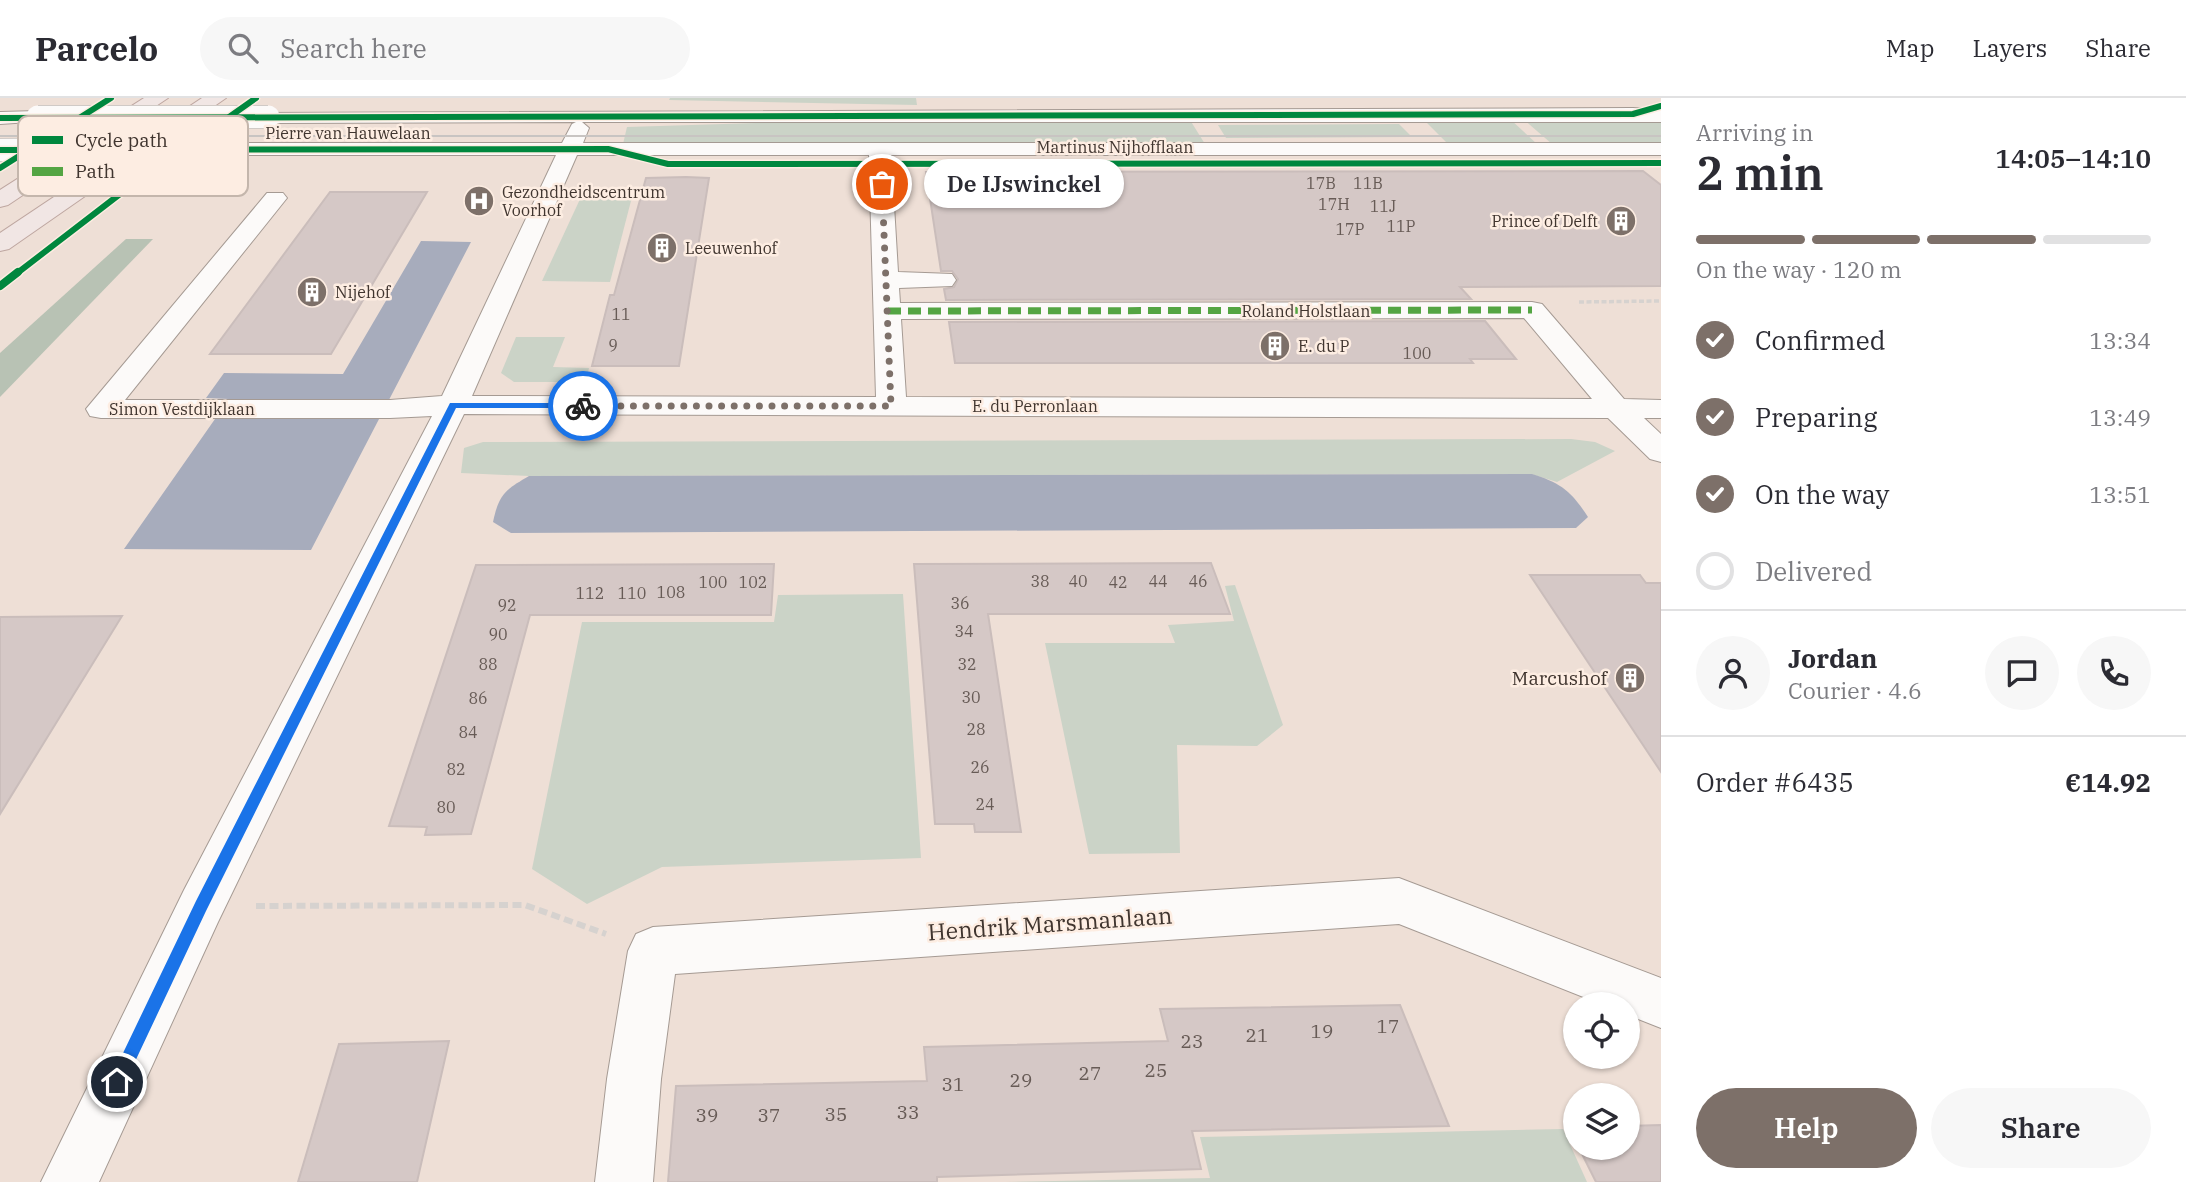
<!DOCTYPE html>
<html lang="en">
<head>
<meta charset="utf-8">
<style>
  :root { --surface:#fff; --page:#f7f7f7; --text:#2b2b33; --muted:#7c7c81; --line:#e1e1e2; --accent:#7d7069 }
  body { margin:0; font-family:"IBM Plex Serif",serif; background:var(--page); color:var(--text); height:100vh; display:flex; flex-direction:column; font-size:26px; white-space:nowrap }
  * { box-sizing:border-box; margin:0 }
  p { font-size:23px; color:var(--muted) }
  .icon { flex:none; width:38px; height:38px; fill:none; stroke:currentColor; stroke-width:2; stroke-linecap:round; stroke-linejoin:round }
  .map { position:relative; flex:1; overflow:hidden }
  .side { display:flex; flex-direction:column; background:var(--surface); width:525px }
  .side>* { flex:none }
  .tools { position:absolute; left:1563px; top:894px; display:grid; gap:14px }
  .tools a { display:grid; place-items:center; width:77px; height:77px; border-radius:50%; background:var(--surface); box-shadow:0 2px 5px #0004; font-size:35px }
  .pin { position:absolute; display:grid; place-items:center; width:60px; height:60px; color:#fff; margin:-30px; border:4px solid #fff; border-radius:50%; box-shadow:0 2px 7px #0007 }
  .courier { position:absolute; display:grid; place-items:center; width:70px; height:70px; margin:-35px; border:5px solid #1a73e8; border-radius:50%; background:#fff; color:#222; box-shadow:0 2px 9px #0007 }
  .bubble { position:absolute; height:49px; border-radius:24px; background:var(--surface); box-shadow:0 2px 5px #0004; font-size:23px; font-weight:600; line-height:49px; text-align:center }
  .overview em { font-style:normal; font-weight:600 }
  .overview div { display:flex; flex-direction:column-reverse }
  .overview { display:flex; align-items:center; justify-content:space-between; height:119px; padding:0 35px }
  h1 { font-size:46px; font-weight:600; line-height:52px }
  .bar { display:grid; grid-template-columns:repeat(4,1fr); gap:10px 7px; align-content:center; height:84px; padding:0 35px }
  .bar i { height:9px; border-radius:5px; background:var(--line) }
  .bar .active { background:var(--accent) }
  .bar p { grid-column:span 4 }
  .line { display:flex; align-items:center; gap:18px; padding:0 35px; border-top:2px solid var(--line) }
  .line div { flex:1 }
  .round { display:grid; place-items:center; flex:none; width:74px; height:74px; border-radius:37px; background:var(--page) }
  ol { padding:0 35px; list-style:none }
  li { display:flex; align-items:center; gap:21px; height:77px }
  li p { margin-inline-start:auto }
  li .icon { padding:7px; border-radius:50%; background:var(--accent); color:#fff; stroke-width:4 }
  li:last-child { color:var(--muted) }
  li i { width:38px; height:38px; border:4px solid var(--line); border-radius:50% }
  .primary-button { display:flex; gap:14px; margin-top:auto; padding:14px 35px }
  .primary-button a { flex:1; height:80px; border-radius:42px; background:var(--accent); color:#fff; font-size:28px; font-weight:600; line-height:80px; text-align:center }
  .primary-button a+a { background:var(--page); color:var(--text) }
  header { display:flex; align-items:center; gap:42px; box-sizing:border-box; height:98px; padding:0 35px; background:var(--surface); border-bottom:2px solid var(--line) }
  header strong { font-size:33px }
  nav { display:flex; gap:38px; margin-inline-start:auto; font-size:24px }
  .search { width:490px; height:63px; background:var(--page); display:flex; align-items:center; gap:18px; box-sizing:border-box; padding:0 24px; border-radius:38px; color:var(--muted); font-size:26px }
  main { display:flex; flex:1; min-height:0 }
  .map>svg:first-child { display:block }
  .green { fill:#cbd3c7 }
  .forest { fill:#b8c2b4 }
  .water { fill:#a7acbc }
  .building { fill:#d5c8c6; stroke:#cabdbb; stroke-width:2 }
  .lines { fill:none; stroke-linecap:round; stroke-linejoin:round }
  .minor-casing { stroke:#a59a93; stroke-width:2 }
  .major-casing { stroke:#bea6a0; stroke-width:2 }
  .path-far1 { stroke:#d6d2cf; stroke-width:3.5; stroke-dasharray:5 2.5; stroke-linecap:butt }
  .path { stroke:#d6d2cf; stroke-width:6; stroke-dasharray:9 4.5; stroke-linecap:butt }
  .minor { fill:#fcfaf9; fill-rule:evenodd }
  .major { fill:#f1e6e4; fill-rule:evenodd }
  .tram { stroke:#c8c4c2; stroke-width:2 }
  .minor-bridge-casing { stroke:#a59a93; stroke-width:24; stroke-linecap:butt }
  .minor-bridge { stroke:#fcfaf9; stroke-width:23 }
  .quiet { stroke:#54a543; stroke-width:7; stroke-dasharray:13 7; stroke-linecap:butt }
  .cycleway-far1-casing { stroke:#fdede2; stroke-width:9 }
  .cycleway-casing { stroke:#fdede2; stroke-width:11 }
  .cycleway-far1 { stroke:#00873e; stroke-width:6 }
  .cycleway { stroke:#00873e; stroke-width:8 }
  .route { fill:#1a73e8 }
  .done { stroke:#7d7069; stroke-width:7; stroke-dasharray:0 12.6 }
  .labels { text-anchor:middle; stroke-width:5; stroke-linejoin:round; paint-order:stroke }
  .far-street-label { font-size:16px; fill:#40352f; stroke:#fdede2 }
  .number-label { font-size:16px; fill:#675b56 }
  .far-poi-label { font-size:16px; fill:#40352f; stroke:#fdede2; text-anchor:start }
  .poi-label { font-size:19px; fill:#40352f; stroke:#fdede2; text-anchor:end }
  .near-number-label { font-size:19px; fill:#675b56 }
  .near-street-label { font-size:23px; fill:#40352f; stroke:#fdede2 }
  .key { fill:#fdede2; stroke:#c4b6ac; stroke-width:2 }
  .key-label { font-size:19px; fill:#40352f }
</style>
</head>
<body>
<header>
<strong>Parcelo</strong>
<div class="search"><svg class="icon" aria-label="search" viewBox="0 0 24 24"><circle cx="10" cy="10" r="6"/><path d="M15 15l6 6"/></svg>Search here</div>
<nav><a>Map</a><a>Layers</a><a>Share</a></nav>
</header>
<main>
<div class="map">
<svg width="1661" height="1084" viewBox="0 0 1661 1084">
  <rect width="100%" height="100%" fill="#eedfd6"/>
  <g class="green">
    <path d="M 670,0 L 916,0 L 917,7 L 669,2 Z"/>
    <path d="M 1522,20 L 1661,22 L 1661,47 L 1552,46 Z"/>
    <path d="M 1423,21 L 1510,21 L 1537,46 L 1448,46 Z"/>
    <path d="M 855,22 L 1190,22 L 1205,46 L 623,46 L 627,29 Z"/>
    <path d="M 1399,26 L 1412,39 L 1226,40 L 1218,27 Z"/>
    <path d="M 581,99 L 632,99 L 610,184 L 542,183 Z"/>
    <path d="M 516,239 L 565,239 L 553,269 L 589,270 L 586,284 L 514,284 L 501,275 Z"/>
    <path d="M 1571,341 L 1595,344 L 1615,353 L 1557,384 L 1531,376 L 529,378 L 461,375 L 464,350 L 483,344 Z"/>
    <path d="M 1235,487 L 1283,627 L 1257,648 L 1177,647 L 1180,755 L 1089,756 L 1045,545 L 1175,545 L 1168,527 L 1234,523 L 1225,488 Z"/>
    <path d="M 903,496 L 921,760 L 662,769 L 587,806 L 532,771 L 582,524 L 774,524 L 778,497 Z"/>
    <path d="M 1563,1031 L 1587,1084 L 1005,1084 L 1210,1080 L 1200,1039 Z"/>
  </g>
  <path class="forest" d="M 126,141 L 153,141 L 0,299 L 0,255 Z"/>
  <g class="water">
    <path d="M 421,143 L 471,144 L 311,452 L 124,451 L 229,301 L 206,300 L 224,275 L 343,276 Z"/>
    <path d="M 1532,376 C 1561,385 1571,393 1588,419 L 1576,430 L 511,435 L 493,424 C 499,396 505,392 529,378 Z"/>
  </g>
  <g class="building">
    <path d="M 1643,73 L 1661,87 L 1661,188 L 1460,189 L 1471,201 L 946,202 L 944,191 L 954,189 L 958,181 L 952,173 L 941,173 L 926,74 Z"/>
    <path d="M 686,79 L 709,80 L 679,268 L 592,268 L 610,197 L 614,197 L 646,80 Z"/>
    <path d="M 330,94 L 427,94 L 331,256 L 210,256 Z"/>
    <path d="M 1485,223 L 1516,261 L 1470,261 L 1473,265 L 955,265 L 949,224 Z"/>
    <path d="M 1211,465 L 1230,516 L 988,516 L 1021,734 L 975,734 L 974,726 L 935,726 L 914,466 Z"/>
    <path d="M 774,466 L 771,517 L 530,517 L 471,736 L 425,737 L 427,729 L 389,728 L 476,467 Z"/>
    <path d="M 1530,477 L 1640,477 L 1646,485 L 1661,485 L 1661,674 Z"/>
    <path d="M 122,518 L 0,716 L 0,519 Z"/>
    <path d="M 1400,907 L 1449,1028 L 1192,1033 L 1201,1071 L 937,1079 L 937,1084 L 668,1084 L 676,988 L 927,983 L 924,949 L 1168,943 L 1160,911 Z"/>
    <path d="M 449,943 L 417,1084 L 298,1084 L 339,946 Z"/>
    <path d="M 1661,1027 L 1661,1084 L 1596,1084 L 1579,1050 L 1628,1050 L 1628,1028 Z"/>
  </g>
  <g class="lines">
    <g class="minor-casing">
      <g id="minor">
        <path d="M 1633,10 L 1661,12 L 1661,24 L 582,24 L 589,30 L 583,45 L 1661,45 L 1661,57 L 891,57 L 898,174 L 952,176 L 956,182 L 952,188 L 899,190 L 900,205 L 1532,204 L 1542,206 L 1624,301 L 1661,302 L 1661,320 L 1644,320 L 1661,336 L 1661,364 L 1650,361 L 1608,320 L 464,316 L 218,824 L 99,1084 L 41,1084 L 184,792 L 432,318 L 390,320 L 101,320 L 90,318 L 86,311 L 267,95 L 283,95 L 287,100 L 283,105 L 125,302 L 390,302 L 442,298 L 556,57 L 228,57 L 220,56 L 217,51 L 220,46 L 228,45 L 562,45 L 572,26 L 576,24 L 268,25 L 261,23 L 258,19 L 261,15 ZM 577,57 L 869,57 L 876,299 L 472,298 ZM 1524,220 L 1592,301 L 906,299 L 901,221 Z"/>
        <path d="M 38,13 L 45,15 L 48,19 L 45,23 L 0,26 L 0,14 Z"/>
        <path d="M 1399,780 L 1661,880 L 1661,930 L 1628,917 L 1628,906 L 1601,906 L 1399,826 L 675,876 L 661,981 L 653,1084 L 595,1084 L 607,981 L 628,853 L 636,836 L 653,829 Z"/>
      </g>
    </g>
    <g class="major-casing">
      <g id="major">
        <path d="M 144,0 L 168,0 L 8,107 L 0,109 L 0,92 Z"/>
        <path d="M 202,0 L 226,0 L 9,151 L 0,153 L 0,135 Z"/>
      </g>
    </g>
    <path class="path-far1" d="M 1579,204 L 1661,203"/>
    <path class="path" d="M 256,808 L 525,807 L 606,836"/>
    <use href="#minor" class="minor"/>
    <use href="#major" class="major"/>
    <path class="tram" d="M 0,38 L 1661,38"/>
    <g class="minor-bridge-casing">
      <g id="minor-bridge">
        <path d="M 38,19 L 268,19"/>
        <path d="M 0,52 L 228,51"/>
      </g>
    </g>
    <use href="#minor-bridge" class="minor-bridge"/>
    <path class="quiet" d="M 888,213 L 1532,212"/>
    <g class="cycleway-far1-casing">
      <g id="cycleway-far1">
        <path d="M 0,20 L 1633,16 L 1661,8"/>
        <path d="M 0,52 L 608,51 L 668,66 L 1661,65"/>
        <path d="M 0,70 L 111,0"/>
        <path d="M 16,176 L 120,96 L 256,0"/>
      </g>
    </g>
    <g class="cycleway-casing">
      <path id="cycleway" d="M 0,188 L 18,174"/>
    </g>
    <use href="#cycleway-far1" class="cycleway-far1"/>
    <use href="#cycleway" class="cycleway"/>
  </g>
  <path class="route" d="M 450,305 L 583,305 L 587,308 L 583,310 L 456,310 L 206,813 L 123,989 L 117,992 L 112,989 L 109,984 L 112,978 L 196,803 Z"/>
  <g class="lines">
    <path class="done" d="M 583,308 L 891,308 L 882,86"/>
  </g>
  <defs>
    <g id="hospital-disc" transform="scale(1.575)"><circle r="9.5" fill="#7d7069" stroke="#fdede2"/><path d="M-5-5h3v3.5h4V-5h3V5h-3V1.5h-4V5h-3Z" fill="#fff"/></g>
    <g id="building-disc" transform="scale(1.575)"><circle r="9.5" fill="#7d7069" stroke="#fdede2"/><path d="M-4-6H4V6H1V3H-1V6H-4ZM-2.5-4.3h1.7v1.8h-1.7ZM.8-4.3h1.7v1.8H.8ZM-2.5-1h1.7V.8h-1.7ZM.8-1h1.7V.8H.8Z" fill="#fff"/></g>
  </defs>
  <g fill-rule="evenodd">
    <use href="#hospital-disc" x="479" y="103"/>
    <use href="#building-disc" x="1621" y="123"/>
    <use href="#building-disc" x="662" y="150"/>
    <use href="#building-disc" x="312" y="194"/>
    <use href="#building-disc" x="1275" y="248"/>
    <use href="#building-disc" x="1630" y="580"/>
  </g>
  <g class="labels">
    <g class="far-street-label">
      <text x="348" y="41">Pierre van Hauwelaan</text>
      <text x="1115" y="55">Martinus Nijhofflaan</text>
      <text x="1306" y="219">Roland Holstlaan</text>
      <text x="1035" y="314">E. du Perronlaan</text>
      <text x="182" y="317">Simon Vestdijklaan</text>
    </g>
    <g class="number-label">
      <text x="1321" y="91">17B</text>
      <text x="1368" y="91">11B</text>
      <text x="1334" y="112">17H</text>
      <text x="1383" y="114">11J</text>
      <text x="1401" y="134">11P</text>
      <text x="1350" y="137">17P</text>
      <text x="621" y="222">11</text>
      <text x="613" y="253">9</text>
      <text x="1417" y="261">100</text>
      <text x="1040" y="489">38</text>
      <text x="1078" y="489">40</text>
      <text x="1158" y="489">44</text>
      <text x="1198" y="489">46</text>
      <text x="713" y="490">100</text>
      <text x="753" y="490">102</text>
      <text x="1118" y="490">42</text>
      <text x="671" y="500">108</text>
      <text x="590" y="501">112</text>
      <text x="632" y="501">110</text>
      <text x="960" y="511">36</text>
      <text x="507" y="513">92</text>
      <text x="964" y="539">34</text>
      <text x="498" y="542">90</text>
      <text x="488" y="572">88</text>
      <text x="967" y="572">32</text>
      <text x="971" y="605">30</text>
      <text x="478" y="606">86</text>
      <text x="976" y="637">28</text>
      <text x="468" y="640">84</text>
      <text x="980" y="675">26</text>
      <text x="456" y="677">82</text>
      <text x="985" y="712">24</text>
      <text x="446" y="715">80</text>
    </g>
    <g class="far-poi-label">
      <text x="502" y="100">Gezondheidscentrum<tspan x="502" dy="18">Voorhof</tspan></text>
      <text x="1598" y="129" text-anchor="end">Prince of Delft</text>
      <text x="685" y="156">Leeuwenhof</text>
      <text x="335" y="200">Nijehof</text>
      <text x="1298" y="254">E. du P</text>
    </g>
    <g class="poi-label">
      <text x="1607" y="587">Marcushof</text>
    </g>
    <g class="near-number-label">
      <text x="1388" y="935">17</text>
      <text x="1322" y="940">19</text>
      <text x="1257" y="944">21</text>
      <text x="1192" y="950">23</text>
      <text x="1156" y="979">25</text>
      <text x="1090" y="982">27</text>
      <text x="1021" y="989">29</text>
      <text x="953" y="993">31</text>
      <text x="908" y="1021">33</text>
      <text x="836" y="1023">35</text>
      <text x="707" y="1024">39</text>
      <text x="769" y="1024">37</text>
    </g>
    <g class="near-street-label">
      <text transform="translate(1050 826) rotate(-4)" y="8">Hendrik Marsmanlaan</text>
    </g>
  </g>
  <rect x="18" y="18" width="230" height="80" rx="10" class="key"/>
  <rect x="32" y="38" width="31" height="8" fill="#00873e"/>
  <rect x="32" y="69" width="31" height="9" fill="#54a543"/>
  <g class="key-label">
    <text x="75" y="49">Cycle path</text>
    <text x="75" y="80">Path</text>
  </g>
</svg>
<div class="tools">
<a><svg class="icon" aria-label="locate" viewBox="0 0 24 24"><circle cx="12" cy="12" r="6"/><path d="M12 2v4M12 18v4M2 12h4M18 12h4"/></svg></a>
<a><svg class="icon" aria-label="layers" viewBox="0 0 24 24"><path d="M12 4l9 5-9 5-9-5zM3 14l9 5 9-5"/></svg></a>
</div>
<div class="pin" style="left:882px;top:86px;background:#ea580c"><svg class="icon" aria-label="bag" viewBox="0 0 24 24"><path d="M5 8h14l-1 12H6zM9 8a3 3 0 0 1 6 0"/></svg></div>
<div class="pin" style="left:117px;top:984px;background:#1f2937"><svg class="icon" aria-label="home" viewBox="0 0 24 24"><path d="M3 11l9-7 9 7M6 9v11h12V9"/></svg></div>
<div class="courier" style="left:583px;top:308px"><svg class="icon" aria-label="bike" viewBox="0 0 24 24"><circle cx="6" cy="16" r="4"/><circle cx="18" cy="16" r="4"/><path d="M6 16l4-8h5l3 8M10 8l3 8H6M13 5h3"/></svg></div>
<div class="bubble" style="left:924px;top:61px;width:200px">De IJswinckel</div>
</div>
<section class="side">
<div class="overview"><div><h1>2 min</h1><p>Arriving in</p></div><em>14:05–14:10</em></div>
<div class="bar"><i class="active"></i><i class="active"></i><i class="active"></i><i></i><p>On the way · 120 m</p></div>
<ol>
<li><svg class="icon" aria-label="check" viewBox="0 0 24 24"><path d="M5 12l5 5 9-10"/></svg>Confirmed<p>13:34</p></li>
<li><svg class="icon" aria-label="check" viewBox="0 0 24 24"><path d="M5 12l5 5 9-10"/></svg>Preparing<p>13:49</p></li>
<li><svg class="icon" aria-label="check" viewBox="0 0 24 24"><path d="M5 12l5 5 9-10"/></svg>On the way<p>13:51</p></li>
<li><i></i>Delivered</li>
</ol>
<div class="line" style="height:126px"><a class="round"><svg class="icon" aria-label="person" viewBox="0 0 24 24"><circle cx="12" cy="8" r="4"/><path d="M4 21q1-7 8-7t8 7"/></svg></a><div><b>Jordan</b><p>Courier · 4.6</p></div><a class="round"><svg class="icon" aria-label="chat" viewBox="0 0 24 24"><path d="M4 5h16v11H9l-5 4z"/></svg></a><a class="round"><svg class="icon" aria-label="phone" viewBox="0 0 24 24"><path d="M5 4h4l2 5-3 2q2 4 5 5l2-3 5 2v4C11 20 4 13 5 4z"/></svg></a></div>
<div class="line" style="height:91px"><div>Order #6435</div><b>€14.92</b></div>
<div class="primary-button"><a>Help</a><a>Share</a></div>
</section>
</main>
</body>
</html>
